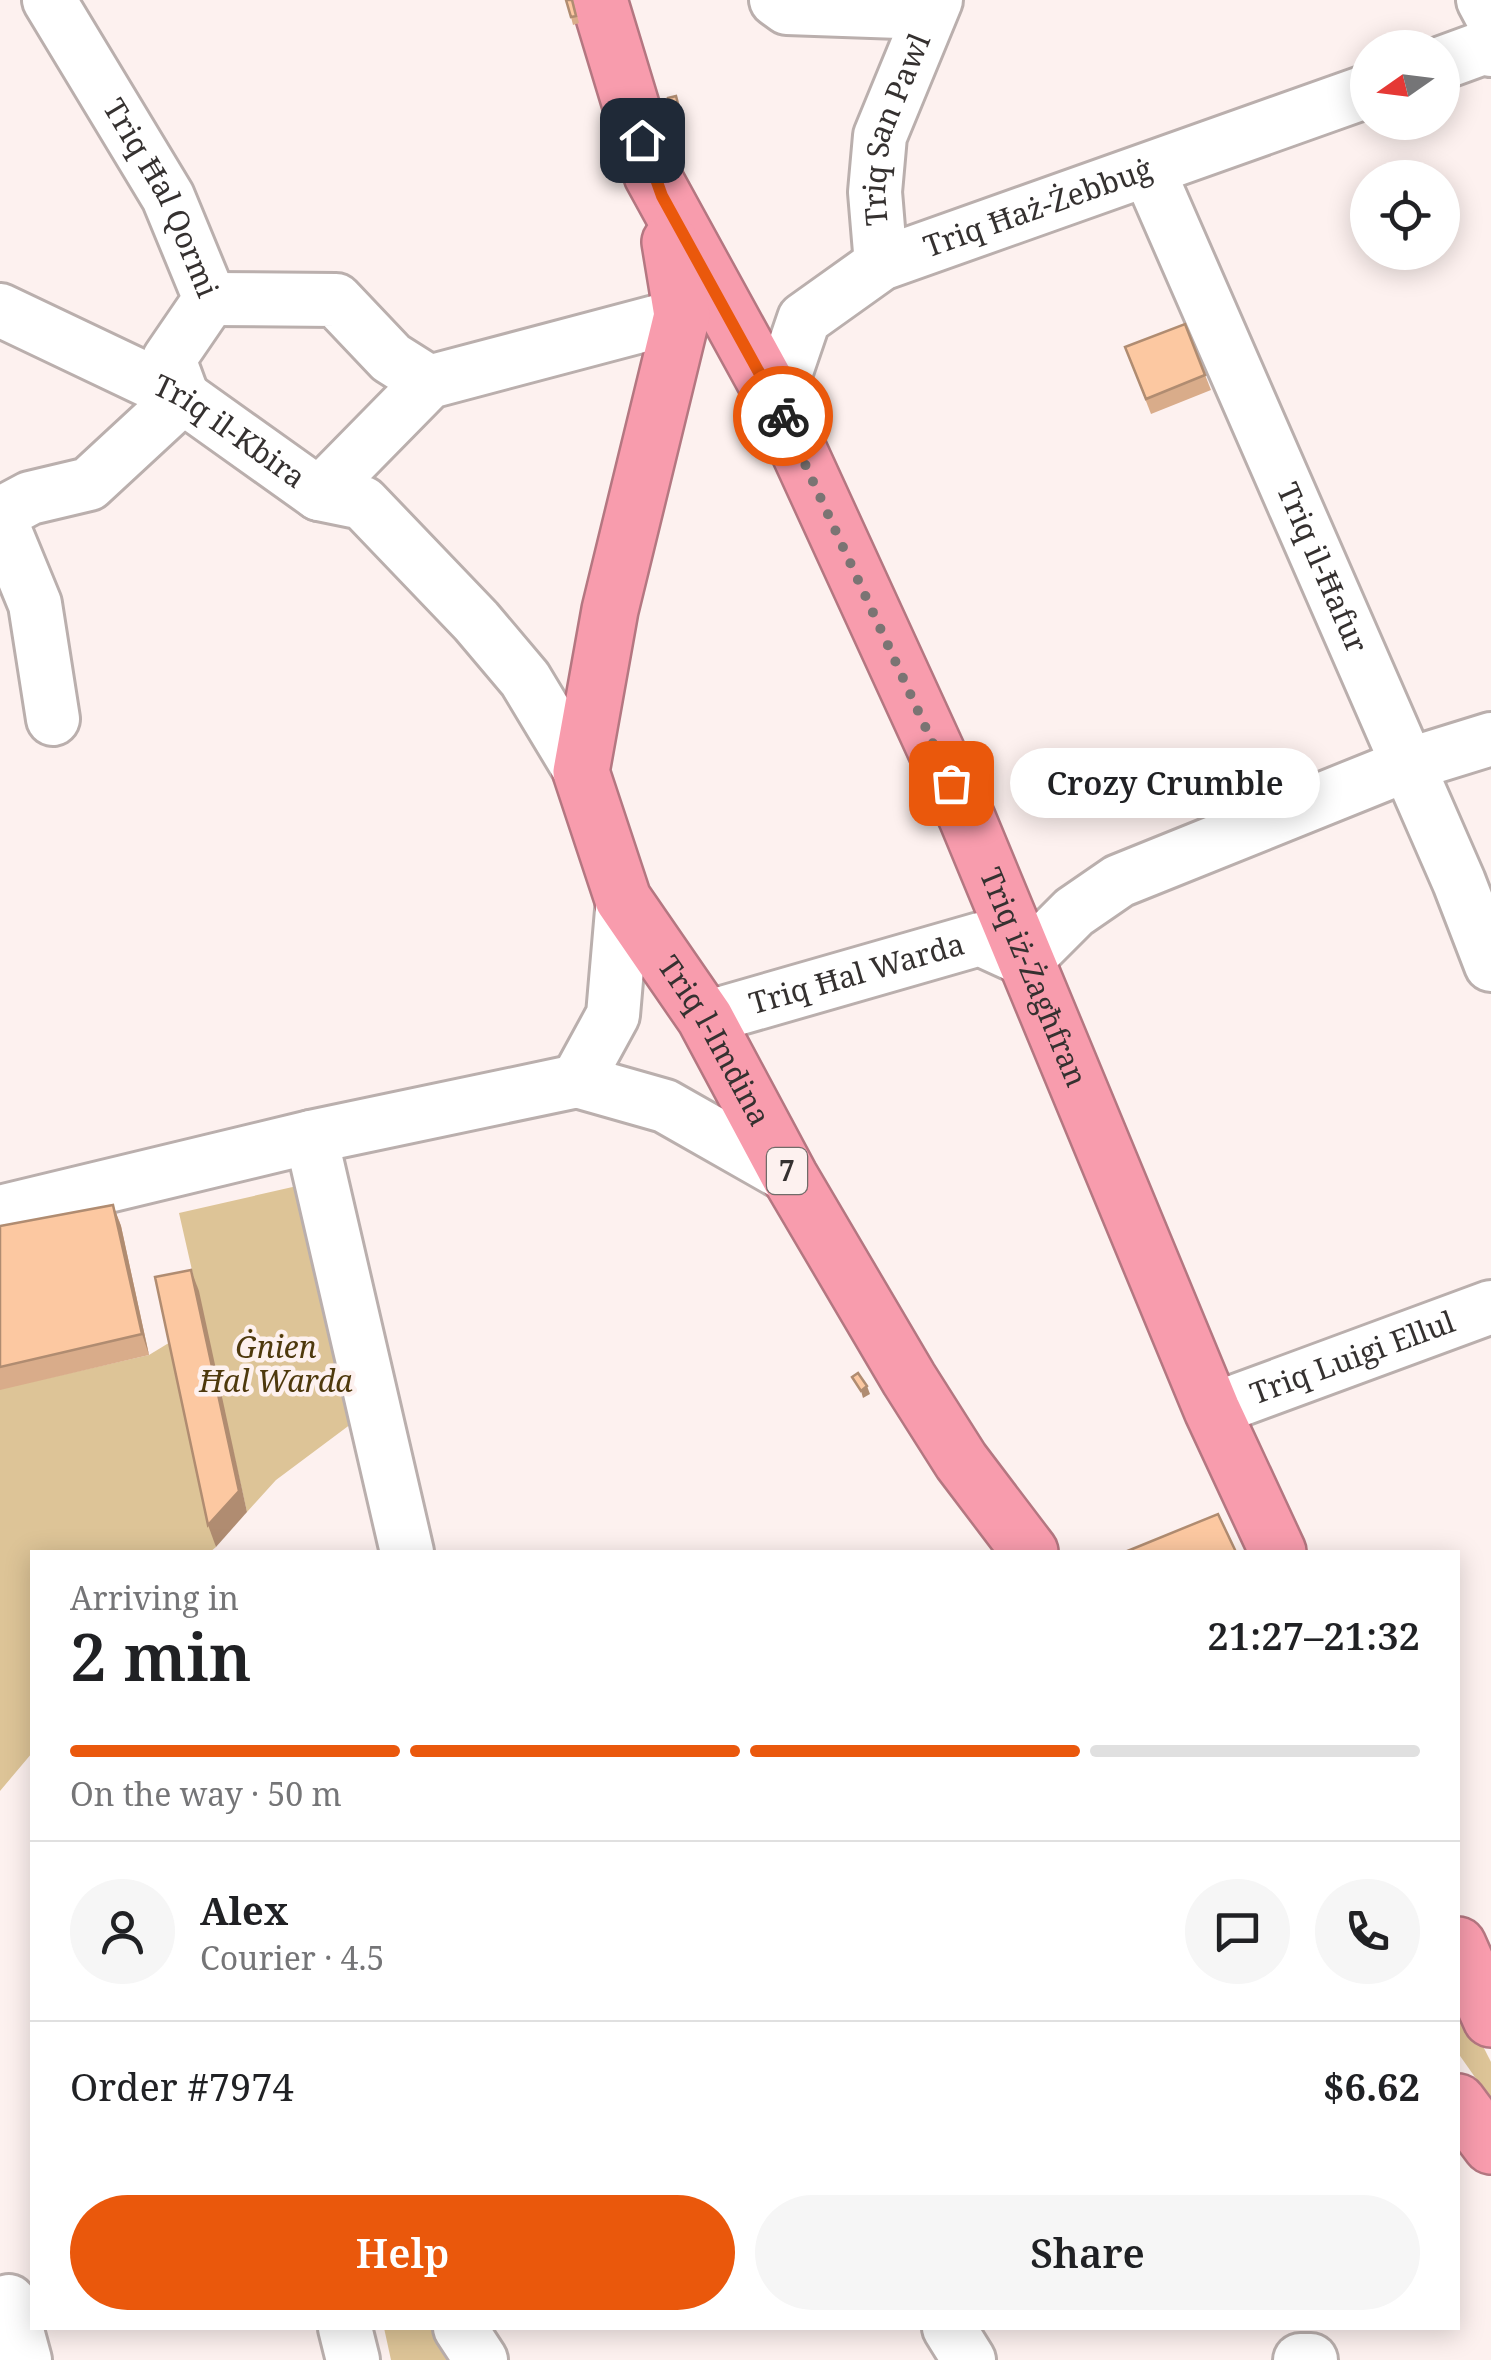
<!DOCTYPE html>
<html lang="en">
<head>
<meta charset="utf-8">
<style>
  :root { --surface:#fff; --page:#f6f6f6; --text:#202124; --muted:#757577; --line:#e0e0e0; --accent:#ea580c }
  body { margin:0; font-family:"Noto Serif",serif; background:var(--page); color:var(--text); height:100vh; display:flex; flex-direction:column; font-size:38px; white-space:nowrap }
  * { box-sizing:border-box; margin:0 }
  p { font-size:32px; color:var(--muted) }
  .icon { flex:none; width:55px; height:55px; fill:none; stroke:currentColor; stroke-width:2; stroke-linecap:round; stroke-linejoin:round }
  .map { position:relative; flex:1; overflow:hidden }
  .panel { position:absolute; left:30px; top:1550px; width:1430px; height:780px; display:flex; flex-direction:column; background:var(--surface); border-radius:0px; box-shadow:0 5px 25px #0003 }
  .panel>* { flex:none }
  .needle { width:65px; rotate:256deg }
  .tools { position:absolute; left:1350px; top:30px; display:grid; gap:20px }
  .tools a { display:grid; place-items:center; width:110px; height:110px; border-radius:50%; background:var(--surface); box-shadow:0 5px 25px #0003; font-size:50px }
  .pin { position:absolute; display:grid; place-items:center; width:85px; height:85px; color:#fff; margin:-42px; border-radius:20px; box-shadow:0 5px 15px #0006 }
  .courier { position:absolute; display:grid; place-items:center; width:100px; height:100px; margin:-50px; border:8px solid #ea580c; border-radius:50%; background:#fff; color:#222; box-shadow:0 2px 12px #0007 }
  .bubble { position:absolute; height:70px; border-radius:35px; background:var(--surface); box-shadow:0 5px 25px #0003; font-size:32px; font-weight:600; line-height:70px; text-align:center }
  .overview em { font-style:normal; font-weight:600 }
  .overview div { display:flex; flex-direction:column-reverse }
  .overview { display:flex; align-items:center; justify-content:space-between; height:170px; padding:0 40px }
  h1 { font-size:65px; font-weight:600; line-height:75px }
  .bar { display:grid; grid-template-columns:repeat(4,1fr); gap:15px 10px; align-content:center; height:120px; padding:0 40px }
  .bar i { height:12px; border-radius:8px; background:var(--line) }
  .bar .selected { background:var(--accent) }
  .bar p { grid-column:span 4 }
  .line { display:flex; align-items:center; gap:25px; padding:0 40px; border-top:2px solid var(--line) }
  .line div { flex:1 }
  .round { display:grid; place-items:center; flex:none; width:105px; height:105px; border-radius:52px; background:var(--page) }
  .cta { display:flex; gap:20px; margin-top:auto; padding:20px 40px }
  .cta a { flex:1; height:115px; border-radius:60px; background:var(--accent); color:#fff; font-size:40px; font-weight:600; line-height:115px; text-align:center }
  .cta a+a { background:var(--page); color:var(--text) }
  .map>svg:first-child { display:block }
  .green { fill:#ddc497 }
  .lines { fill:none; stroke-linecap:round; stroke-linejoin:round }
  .minor-casing { stroke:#baafad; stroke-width:58 }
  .highway-casing { stroke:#b47781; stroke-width:60 }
  .minor { stroke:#fff; stroke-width:52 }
  .highway { stroke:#f89cad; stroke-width:55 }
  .wall { fill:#d9ac8a }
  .shaded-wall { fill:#b08c71 }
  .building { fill:#fcc8a1; stroke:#b08c71; stroke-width:2.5 }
  .done { stroke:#7b7473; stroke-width:10; stroke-dasharray:0 18 }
  .route { stroke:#ea580c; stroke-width:12 }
  .labels { text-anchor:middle; stroke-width:9; stroke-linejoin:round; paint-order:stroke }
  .shield { fill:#fdf1ef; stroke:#716b69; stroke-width:2.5 }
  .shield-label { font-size:28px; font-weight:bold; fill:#353130 }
  .street-label { font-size:30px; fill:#353130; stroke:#fdf1ef }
  .park-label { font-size:30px; font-style:italic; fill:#4e390d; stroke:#fdf1ef }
</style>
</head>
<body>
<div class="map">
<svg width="1491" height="2360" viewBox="0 0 1491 2360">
  <rect width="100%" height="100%" fill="#fdf1ef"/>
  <g class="green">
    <path d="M 297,1186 L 351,1424 L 276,1480 L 247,1512 L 179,1213 Z"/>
    <path d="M 172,1341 L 216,1547 L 210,1552 L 32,1552 L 32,1753 L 0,1791 L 0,1389 L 149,1355 Z"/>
    <path d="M 1458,1997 L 1491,2062 L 1491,2100 L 1458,2053 Z"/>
    <path d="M 384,2328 L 441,2328 L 462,2360 L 391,2360 Z"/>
  </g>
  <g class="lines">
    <g class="minor-casing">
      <g id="minor">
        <path id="s1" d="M 49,0 L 168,197 L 210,299 L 169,359 L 183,397"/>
        <path d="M 776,0 L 787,8 L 928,13"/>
        <path d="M 1483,0 L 1491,15"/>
        <path d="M 1442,63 L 1483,48 L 1491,50"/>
        <path id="s2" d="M 1149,172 L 1459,882 L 1491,965"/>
        <path id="s3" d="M 881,264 L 875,192 L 880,136 L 936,0"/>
        <path d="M 210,299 L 336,300 L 391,358 L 429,382"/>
        <path id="s4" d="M 0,310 L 183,397 L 319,494 L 363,503 L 476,621 L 525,679 L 581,772"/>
        <path id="s5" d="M 776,401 L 804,319 L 881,264 L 1368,91"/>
        <path d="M 319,494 L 429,382 L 682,315"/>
        <path d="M 0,514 L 30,498 L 89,484 L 183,397"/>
        <path d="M 0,519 L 35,604 L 53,719"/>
        <path id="s6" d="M 705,1018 L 980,939 L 1026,960 L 1074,912 L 1119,881 L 1407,765 L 1491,739"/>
        <path d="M 577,1081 L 613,1015 L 623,899"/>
        <path d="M 311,1137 L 407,1552"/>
        <path d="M 0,1212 L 311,1137 L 577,1081 L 665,1106 L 790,1177"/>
        <path id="s7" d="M 1212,1410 L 1491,1307"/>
        <path d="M 9,2301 L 25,2360"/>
        <path d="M 345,2328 L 353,2360"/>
        <path d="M 460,2328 L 481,2360"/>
        <path d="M 949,2328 L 969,2360"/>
        <path d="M 1300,2360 L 1311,2360"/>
      </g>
    </g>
    <g class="highway-casing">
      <g id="highway">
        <path id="s8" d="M 599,0 L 652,175 L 776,401 L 967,818 L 1212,1410 L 1278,1552"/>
        <path id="s9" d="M 670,242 L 682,315 L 610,610 L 581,772 L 623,899 L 705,1018 L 790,1177 L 909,1379 L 961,1461 L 1030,1552"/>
        <path d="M 1458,1945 L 1491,2019"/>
        <path d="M 1458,2102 L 1491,2146"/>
      </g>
    </g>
    <use href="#minor" class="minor"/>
    <use href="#highway" class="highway"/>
  </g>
  <g class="wall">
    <path d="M 573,0 L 579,23 L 573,25 L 571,17 Z"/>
    <path d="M 676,96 L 684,122 L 675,124 L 672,117 Z"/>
    <path d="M 1185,324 L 1211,390 L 1151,414 L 1125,347 Z"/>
    <path d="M 113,1205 L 121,1226 L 149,1355 L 0,1390 L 0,1226 Z"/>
  </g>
  <g class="shaded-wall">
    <path d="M 113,1205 L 121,1226 L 149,1355 L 142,1334 Z"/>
    <path d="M 191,1270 L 199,1291 L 247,1512 L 216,1547 L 208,1525 Z"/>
    <path d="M 867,1386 L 870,1394 L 863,1398 L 861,1391 Z"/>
  </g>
  <g class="building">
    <path d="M 566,0 L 572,0 L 576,16 L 571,17 Z"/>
    <path d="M 676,96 L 681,115 L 672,117 L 668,98 Z"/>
    <path d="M 1185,324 L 1205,375 L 1146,399 L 1125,347 Z"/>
    <path d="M 113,1205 L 142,1334 L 0,1367 L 0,1226 Z"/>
    <path d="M 191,1270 L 239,1491 L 208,1525 L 155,1277 Z"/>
    <path d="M 858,1373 L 867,1386 L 861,1391 L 852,1377 Z"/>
    <path d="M 1218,1514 L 1236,1552 L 1125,1552 Z"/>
  </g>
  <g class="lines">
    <path class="done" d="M 783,416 L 951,783"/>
    <path class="route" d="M 642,140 L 662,196 L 783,416"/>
  </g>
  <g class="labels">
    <rect class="shield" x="767" y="1148" width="40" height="46" rx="8"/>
    <g class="shield-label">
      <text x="787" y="1181">7</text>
    </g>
    <g class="street-label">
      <text dy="10" stroke="none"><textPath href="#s3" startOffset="138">Triq San Pawl</textPath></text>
      <text dy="10" stroke="none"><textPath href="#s1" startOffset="228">Triq Ħal Qormi</textPath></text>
      <text dy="10" stroke="none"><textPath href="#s5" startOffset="348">Triq Ħaż-Żebbuġ</textPath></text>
      <text dy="10" stroke="none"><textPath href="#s4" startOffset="260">Triq il-Kbira</textPath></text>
      <text dy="10" stroke="none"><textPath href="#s2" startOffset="432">Triq il-Ħafur</textPath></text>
      <text dy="10" stroke="none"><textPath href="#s6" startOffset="158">Triq Ħal Warda</textPath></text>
      <text dy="10" stroke="none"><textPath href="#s8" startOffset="1072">Triq iż-Żagħfran</textPath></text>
      <text dy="10" stroke="none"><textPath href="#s9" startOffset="845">Triq l-Imdina</textPath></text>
      <text dy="10" stroke="none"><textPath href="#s7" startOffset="150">Triq Luigi Ellul</textPath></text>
    </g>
    <g class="park-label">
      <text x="276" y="1358">Ġnien<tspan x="276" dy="34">Ħal Warda</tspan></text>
    </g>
  </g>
</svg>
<div class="tools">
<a><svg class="needle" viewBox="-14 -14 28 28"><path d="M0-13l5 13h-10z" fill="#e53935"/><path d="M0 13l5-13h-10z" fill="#757577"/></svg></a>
<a><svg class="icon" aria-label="locate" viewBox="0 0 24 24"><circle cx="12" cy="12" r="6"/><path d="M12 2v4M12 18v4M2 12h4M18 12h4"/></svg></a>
</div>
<div class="pin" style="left:951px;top:783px;background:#ea580c"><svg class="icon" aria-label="bag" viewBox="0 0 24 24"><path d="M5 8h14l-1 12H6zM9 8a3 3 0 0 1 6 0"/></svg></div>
<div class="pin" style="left:642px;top:140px;background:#1f2937"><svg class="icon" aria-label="home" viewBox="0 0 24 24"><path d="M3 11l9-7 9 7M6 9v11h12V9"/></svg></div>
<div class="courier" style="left:783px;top:416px"><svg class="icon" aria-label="bike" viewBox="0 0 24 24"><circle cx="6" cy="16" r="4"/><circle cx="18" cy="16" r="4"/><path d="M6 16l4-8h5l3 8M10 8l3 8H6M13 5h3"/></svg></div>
<div class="bubble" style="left:1010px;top:748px;width:310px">Crozy Crumble</div>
<section class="panel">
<div class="overview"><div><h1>2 min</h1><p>Arriving in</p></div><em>21:27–21:32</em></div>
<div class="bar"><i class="selected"></i><i class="selected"></i><i class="selected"></i><i></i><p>On the way · 50 m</p></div>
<div class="line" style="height:180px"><a class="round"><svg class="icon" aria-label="person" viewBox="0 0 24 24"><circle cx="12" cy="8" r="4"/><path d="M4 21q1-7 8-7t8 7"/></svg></a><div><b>Alex</b><p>Courier · 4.5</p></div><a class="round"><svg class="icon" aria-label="chat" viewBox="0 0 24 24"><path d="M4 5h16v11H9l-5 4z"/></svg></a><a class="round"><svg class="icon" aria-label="phone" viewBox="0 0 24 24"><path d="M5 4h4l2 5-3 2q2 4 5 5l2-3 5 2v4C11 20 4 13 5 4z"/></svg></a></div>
<div class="line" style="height:130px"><div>Order #7974</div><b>$6.62</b></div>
<div class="cta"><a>Help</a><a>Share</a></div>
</section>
</div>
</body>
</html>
